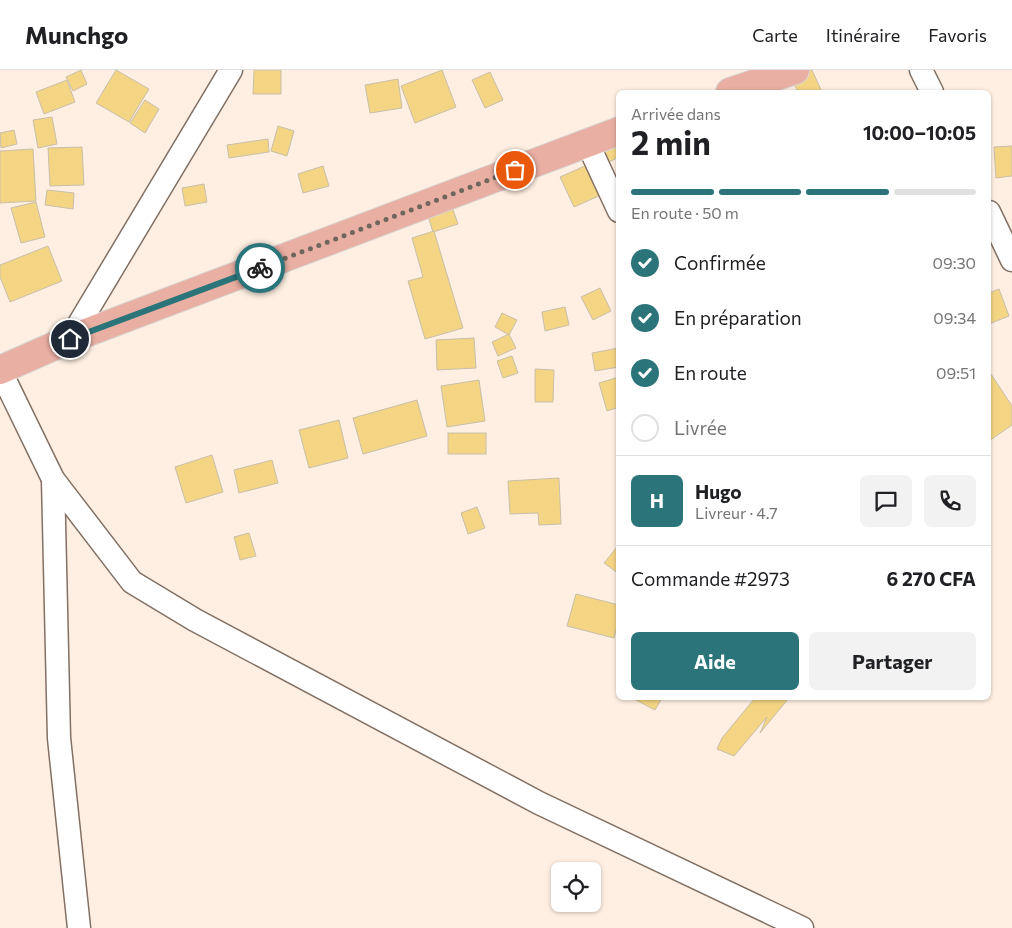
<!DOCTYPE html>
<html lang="fr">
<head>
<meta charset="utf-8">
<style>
  :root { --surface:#fff; --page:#f2f2f2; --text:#202124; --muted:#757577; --line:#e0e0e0; --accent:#2b757a }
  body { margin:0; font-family:Commissioner,sans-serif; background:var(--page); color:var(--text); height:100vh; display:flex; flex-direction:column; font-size:19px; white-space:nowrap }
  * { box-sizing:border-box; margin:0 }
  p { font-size:16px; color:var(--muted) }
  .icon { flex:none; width:28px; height:28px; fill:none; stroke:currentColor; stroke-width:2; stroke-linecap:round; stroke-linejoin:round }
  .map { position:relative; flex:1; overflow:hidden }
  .sheet { position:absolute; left:616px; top:20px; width:375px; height:610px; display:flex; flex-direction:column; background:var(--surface); border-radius:8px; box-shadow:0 1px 4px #0004 }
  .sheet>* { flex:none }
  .tools { position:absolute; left:551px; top:792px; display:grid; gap:10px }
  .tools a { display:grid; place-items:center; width:50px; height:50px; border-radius:8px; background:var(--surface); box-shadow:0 1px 4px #0004; font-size:25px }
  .pin { position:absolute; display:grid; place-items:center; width:42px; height:42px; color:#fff; margin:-21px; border:2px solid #fff; border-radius:50%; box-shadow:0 1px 5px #0007 }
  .courier { position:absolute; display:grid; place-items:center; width:50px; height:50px; margin:-25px; border:4px solid #2b757a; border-radius:50%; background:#fff; color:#222; box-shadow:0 1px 6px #0007 }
  .head em { font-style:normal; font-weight:700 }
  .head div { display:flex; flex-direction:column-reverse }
  .head { display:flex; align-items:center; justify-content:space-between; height:85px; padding:0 15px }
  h1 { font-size:32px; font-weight:700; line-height:38px }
  .bar { display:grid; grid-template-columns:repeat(4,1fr); gap:8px 5px; align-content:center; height:60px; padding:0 15px }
  .bar i { height:6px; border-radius:4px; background:var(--line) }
  .bar .active { background:var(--accent) }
  .bar p { grid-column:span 4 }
  .line { display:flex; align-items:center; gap:12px; padding:0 15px; border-top:1px solid var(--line) }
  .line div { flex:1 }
  .round { display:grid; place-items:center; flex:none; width:52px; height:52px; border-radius:8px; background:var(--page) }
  ol { padding:0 15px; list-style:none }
  li { display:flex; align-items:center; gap:15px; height:55px }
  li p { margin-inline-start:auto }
  li .icon { padding:5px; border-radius:50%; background:var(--accent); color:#fff; stroke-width:4 }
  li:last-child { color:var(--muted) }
  li i { width:28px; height:28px; border:2px solid var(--line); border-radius:50% }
  .button { display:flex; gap:10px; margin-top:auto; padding:10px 15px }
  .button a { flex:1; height:58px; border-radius:8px; background:var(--accent); color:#fff; font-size:20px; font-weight:700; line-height:58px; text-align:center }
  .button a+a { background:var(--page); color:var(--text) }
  header { display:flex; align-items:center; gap:30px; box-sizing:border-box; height:70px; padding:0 25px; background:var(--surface); border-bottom:1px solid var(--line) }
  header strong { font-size:24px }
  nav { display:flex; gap:28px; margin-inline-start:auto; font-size:18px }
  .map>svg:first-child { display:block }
  .building { fill:#f4d584; stroke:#c8bfab }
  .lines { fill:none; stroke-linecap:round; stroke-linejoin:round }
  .minor-casing { stroke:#827063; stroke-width:25 }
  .primary-casing { stroke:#d7d6d5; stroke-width:30 }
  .minor { stroke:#fff; stroke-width:22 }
  .primary { stroke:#eaafa3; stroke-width:28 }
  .done { stroke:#70665d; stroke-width:5; stroke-dasharray:0 9 }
  .route { stroke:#2b757a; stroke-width:6 }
</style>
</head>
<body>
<header>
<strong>Munchgo</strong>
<nav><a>Carte</a><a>Itinéraire</a><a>Favoris</a></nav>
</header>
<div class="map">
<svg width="1012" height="858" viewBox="0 0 1012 858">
  <rect width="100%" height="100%" fill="#ffefe2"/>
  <g class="building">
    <path d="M 81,0 L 87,14 L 73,21 L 66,7 Z"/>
    <path d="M 116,0 L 149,19 L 129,52 L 96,33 Z"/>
    <path d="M 254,0 L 281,0 L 281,24 L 253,24 Z"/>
    <path d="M 442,0 L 456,37 L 415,53 L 401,16 Z"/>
    <path d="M 793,0 L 812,0 L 822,22 L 798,22 L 788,2 Z"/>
    <path d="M 490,2 L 503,30 L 485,38 L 472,10 Z"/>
    <path d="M 398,9 L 402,38 L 370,43 L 365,15 Z"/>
    <path d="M 67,10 L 75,32 L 44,44 L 36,22 Z"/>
    <path d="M 145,30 L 159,39 L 145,63 L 130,53 Z"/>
    <path d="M 52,47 L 57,74 L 38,78 L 33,50 Z"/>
    <path d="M 278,56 L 294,61 L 287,86 L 271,81 Z"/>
    <path d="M 14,60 L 17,74 L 1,78 L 0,63 Z"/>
    <path d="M 619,68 L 619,87 L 605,94 L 597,79 Z"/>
    <path d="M 268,69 L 269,82 L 229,88 L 227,75 Z"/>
    <path d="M 1012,76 L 1012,106 L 996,108 L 994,77 Z"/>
    <path d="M 82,77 L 84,115 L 50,116 L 48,78 Z"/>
    <path d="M 33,79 L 36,131 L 0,133 L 0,81 Z"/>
    <path d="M 587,95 L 601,125 L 574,137 L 560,107 Z"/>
    <path d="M 323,96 L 329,116 L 303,123 L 298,104 Z"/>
    <path d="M 204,114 L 207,132 L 185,136 L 182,118 Z"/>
    <path d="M 47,120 L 74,123 L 73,139 L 45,135 Z"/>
    <path d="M 450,131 L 458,154 L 433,162 L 426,140 Z"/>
    <path d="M 36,132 L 45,167 L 21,173 L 11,138 Z"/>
    <path d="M 434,161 L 463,258 L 425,269 L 408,211 L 423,207 L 412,168 Z"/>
    <path d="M 48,176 L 62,211 L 10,232 L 0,207 L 0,195 Z"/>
    <path d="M 600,218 L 611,241 L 593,250 L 581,227 Z"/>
    <path d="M 999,219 L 1009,246 L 989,254 L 989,223 Z"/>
    <path d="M 565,237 L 569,255 L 545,261 L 542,242 Z"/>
    <path d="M 502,243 L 517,250 L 509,265 L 495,257 Z"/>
    <path d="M 509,264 L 516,278 L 498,286 L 492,272 Z"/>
    <path d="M 474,268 L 476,298 L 437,300 L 436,270 Z"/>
    <path d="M 619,278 L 619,297 L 595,301 L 592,283 Z"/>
    <path d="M 512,286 L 518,303 L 503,308 L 497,291 Z"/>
    <path d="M 535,299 L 554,300 L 553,332 L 535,332 Z"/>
    <path d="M 991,304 L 1012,336 L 1012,355 L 989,371 L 989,306 Z"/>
    <path d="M 619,307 L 619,337 L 607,341 L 599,313 Z"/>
    <path d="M 479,310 L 485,351 L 447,357 L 441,316 Z"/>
    <path d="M 417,330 L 427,366 L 363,384 L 353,348 Z"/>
    <path d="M 339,350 L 348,388 L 309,398 L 299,360 Z"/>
    <rect x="448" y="363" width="38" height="21"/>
    <path d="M 212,385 L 223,422 L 186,433 L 175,397 Z"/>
    <path d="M 272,390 L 278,413 L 239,423 L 234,400 Z"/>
    <path d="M 559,408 L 561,454 L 539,455 L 538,443 L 510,444 L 508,411 Z"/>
    <path d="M 477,437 L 485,458 L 468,464 L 461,443 Z"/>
    <path d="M 249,463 L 256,486 L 240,490 L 234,467 Z"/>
    <path d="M 617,477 L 619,479 L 619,504 L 604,493 Z"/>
    <path d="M 576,524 L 619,535 L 619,549 L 614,568 L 567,556 Z"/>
    <path d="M 632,628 L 662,628 L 655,640 Z"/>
    <path d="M 755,628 L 789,628 L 760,663 L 767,647 L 734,686 L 717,679 L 722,668 Z"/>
  </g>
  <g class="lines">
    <g class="minor-casing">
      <g id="minor">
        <path d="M 921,0 L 932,22"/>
        <path d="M 587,72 L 619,141"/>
        <path d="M 989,142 L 1012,190"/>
        <path d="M 70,269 L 231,0"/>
        <path d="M 0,300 L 53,409 L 132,512 L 195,550 L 539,733 L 802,858"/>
        <path d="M 53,409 L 59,668 L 79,858"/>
      </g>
    </g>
    <g class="primary-casing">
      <g id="primary">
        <path d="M 730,22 L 795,0"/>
        <path d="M 0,300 L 70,269 L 619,61"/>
      </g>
    </g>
    <use href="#minor" class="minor"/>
    <use href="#primary" class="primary"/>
  </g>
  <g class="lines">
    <path class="done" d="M 260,198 L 515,100"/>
    <path class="route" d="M 70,269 L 260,198"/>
  </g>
</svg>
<div class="tools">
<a><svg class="icon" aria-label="locate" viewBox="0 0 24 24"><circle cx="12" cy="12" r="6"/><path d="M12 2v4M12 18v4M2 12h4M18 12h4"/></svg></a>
</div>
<div class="pin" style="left:515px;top:100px;background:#ea580c"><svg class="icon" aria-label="bag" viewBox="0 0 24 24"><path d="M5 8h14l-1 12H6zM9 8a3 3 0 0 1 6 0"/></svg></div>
<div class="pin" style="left:70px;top:269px;background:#1f2937"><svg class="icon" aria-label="home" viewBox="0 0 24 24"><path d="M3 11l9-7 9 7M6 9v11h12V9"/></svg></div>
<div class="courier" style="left:260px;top:198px"><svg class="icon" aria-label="bike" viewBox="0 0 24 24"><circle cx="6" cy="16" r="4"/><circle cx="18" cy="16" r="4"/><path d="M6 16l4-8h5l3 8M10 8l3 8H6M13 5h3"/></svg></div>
<section class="sheet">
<div class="head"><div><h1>2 min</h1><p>Arrivée dans</p></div><em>10:00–10:05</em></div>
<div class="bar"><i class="active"></i><i class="active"></i><i class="active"></i><i></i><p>En route · 50 m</p></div>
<ol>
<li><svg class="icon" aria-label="check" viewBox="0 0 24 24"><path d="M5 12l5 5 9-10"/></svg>Confirmée<p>09:30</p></li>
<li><svg class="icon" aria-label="check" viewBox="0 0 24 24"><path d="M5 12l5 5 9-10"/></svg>En préparation<p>09:34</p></li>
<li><svg class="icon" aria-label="check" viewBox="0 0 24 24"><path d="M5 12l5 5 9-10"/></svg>En route<p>09:51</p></li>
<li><i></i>Livrée</li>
</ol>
<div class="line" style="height:90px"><b class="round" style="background:var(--accent);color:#fff">H</b><div><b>Hugo</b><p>Livreur · 4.7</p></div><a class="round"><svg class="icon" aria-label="chat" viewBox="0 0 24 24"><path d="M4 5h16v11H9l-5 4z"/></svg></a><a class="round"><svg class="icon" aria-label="phone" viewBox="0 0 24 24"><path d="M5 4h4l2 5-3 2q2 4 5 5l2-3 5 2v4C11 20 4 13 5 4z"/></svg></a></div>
<div class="line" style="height:65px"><div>Commande #2973</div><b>6 270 CFA</b></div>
<div class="button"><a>Aide</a><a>Partager</a></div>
</section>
</div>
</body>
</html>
